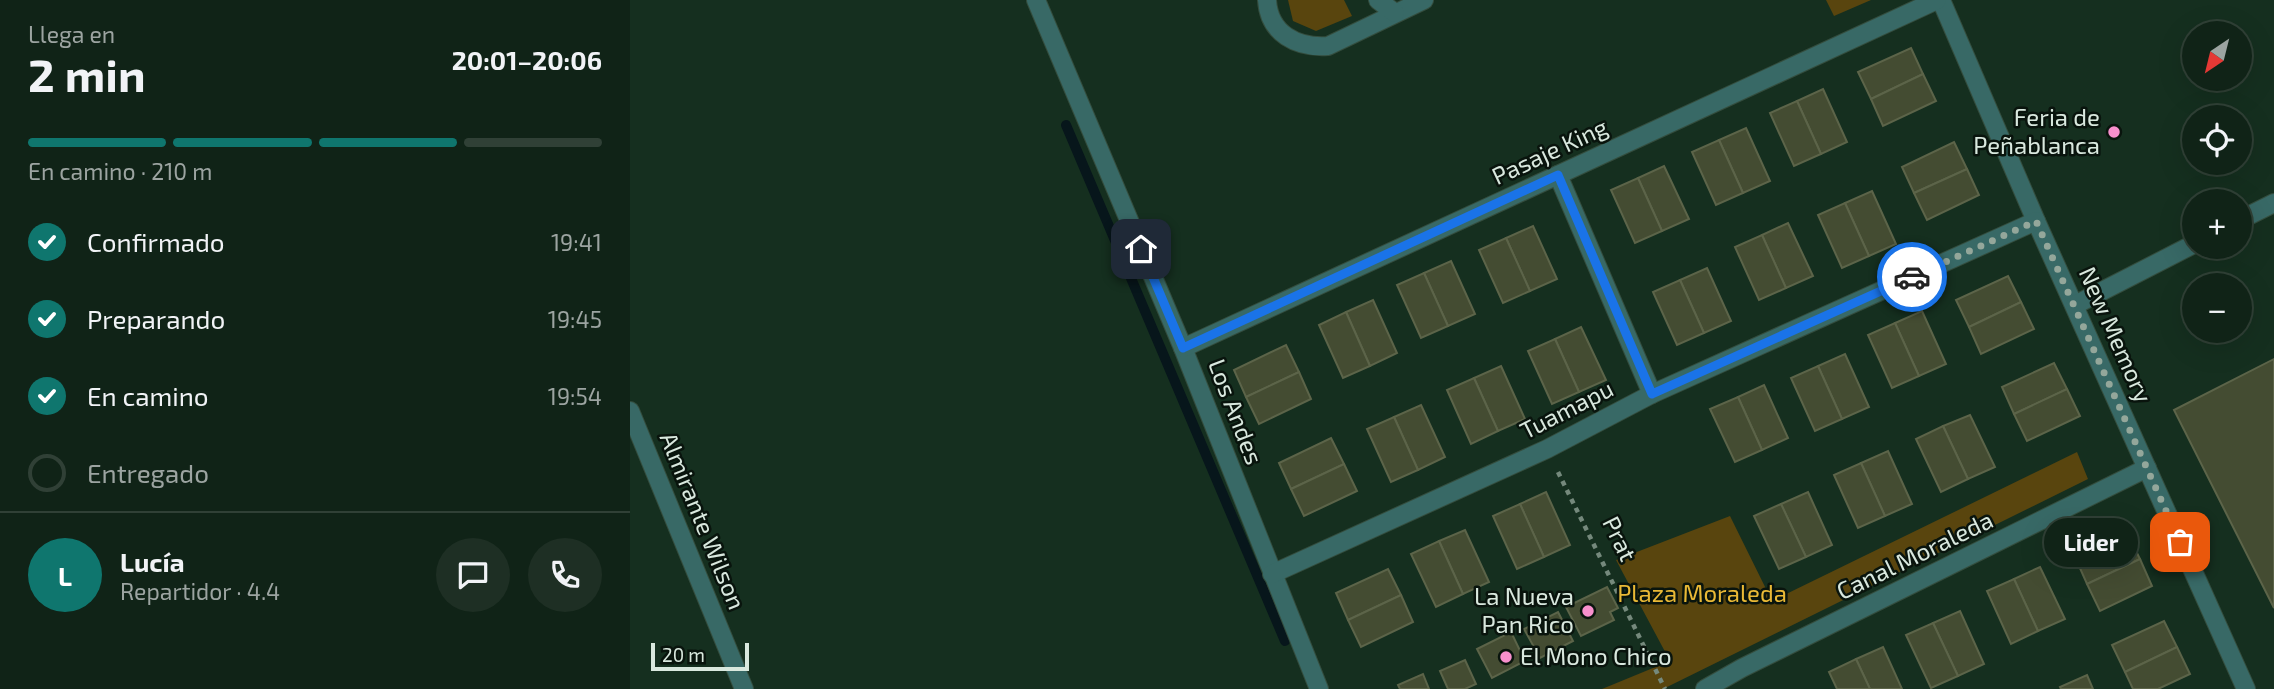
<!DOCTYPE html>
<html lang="es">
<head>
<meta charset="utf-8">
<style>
  :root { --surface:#102317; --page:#1e2f24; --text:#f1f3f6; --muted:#9ca4a1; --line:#304036; --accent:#0f766e }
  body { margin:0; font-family:"Exo 2",sans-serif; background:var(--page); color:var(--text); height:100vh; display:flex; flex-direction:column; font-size:26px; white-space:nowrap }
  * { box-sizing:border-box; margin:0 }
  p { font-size:23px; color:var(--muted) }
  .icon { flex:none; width:38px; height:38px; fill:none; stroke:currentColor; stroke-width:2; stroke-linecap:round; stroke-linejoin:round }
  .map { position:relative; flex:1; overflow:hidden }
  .panel { display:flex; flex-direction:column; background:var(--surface); width:630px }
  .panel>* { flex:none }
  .needle { width:46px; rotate:215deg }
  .controls { position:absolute; left:1552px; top:21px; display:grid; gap:14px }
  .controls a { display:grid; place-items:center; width:70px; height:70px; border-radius:50%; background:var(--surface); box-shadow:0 7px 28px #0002,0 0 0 2px var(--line); font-size:35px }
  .scale { position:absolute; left:21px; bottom:18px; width:98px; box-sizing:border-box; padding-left:7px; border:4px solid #d9e8de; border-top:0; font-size:19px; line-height:24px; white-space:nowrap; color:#d9e8de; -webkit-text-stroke:5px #09140d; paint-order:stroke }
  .pin { position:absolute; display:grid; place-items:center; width:60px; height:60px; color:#fff; margin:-30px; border-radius:14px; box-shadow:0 4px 10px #0006 }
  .courier { position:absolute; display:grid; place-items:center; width:70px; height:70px; margin:-35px; border:5px solid #1a73e8; border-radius:50%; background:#fff; color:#222; box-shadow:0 2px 9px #0007 }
  .bubble { position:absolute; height:49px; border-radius:24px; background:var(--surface); box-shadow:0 7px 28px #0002,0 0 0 2px var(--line); font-size:23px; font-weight:700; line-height:49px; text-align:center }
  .head em { font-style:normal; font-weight:700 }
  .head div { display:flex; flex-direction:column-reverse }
  .head { display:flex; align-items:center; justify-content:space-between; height:119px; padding:0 28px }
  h1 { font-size:46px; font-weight:700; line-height:52px }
  .bar { display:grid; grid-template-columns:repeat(4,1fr); gap:10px 7px; align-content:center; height:84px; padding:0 28px }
  .bar i { height:9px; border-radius:5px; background:var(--line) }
  .bar .current { background:var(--accent) }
  .bar p { grid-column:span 4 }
  .line { display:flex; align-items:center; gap:18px; padding:0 28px; border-top:2px solid var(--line) }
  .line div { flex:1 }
  .round { display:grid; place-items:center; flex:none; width:74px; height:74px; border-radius:37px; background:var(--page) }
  ol { padding:0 28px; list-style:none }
  li { display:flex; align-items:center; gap:21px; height:77px }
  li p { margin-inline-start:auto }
  li .icon { padding:7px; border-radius:50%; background:var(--accent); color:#fff; stroke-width:4 }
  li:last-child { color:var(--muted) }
  li i { width:38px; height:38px; border:4px solid var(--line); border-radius:50% }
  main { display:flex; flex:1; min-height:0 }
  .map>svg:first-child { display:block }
  .green { fill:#59450e }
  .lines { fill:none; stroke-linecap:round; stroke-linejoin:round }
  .stream { stroke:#07161b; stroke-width:10 }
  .building { fill:#444c32; stroke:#5c6449; stroke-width:2 }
  .minor-casing { stroke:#344d3e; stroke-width:20 }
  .path { stroke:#75897c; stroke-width:4.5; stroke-dasharray:5 5; stroke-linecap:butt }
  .minor { stroke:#386966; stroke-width:18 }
  .done { stroke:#94a79b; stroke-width:7; stroke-dasharray:0 12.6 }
  .route { stroke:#1a73e8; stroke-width:9 }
  .poi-dot { fill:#f890cd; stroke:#09140d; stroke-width:2.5 }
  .labels { text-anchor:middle; stroke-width:5; stroke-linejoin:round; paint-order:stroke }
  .poi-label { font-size:24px; fill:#d9e8de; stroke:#09140d; text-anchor:end }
  .street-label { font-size:24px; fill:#d9e8de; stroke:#09140d }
  .park-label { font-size:24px; fill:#e9b936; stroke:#09140d }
</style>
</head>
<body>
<main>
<section class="panel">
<div class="head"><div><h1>2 min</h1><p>Llega en</p></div><em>20:01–20:06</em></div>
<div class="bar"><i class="current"></i><i class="current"></i><i class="current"></i><i></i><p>En camino · 210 m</p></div>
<ol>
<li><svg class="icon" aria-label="check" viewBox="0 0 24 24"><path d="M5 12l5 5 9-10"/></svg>Confirmado<p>19:41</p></li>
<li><svg class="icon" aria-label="check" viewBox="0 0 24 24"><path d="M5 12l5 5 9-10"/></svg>Preparando<p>19:45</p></li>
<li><svg class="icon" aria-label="check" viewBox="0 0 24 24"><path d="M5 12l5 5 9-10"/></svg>En camino<p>19:54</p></li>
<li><i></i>Entregado</li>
</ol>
<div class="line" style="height:126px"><b class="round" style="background:var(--accent);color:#fff">L</b><div><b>Lucía</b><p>Repartidor · 4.4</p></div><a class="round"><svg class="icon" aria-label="chat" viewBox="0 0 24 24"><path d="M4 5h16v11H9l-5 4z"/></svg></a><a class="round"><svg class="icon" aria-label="phone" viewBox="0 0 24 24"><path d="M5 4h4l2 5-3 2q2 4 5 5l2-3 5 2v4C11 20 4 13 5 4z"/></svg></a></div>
</section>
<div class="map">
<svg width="1644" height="689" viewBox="0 0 1644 689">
  <rect width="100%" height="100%" fill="#152f1f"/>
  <g class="green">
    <path d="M 658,0 L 714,0 L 722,16 L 686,31 L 663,21 Z"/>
    <path d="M 1196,0 L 1241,0 L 1204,16 Z"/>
    <path d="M 1447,452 L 1458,479 L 1033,689 L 972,689 L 1040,661 L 986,560 L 1100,516 L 1142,601 Z"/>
  </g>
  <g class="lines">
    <path class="stream" d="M 436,125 L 655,641"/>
  </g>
  <g class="building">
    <path d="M 1281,48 L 1293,74 L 1241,99 L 1228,72 Z"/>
    <path d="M 1293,74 L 1306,101 L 1253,126 L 1241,99 Z"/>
    <path d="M 1193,89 L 1217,142 L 1191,154 L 1167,101 Z"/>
    <path d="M 1167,101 L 1191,154 L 1164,166 L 1140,113 Z"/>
    <path d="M 1116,128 L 1140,181 L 1113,193 L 1089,140 Z"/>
    <path d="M 1089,140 L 1113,193 L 1086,205 L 1062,152 Z"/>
    <path d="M 1324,142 L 1337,169 L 1284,193 L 1272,167 Z"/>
    <path d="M 1034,166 L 1059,219 L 1032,231 L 1008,178 Z"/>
    <path d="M 1337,169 L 1349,195 L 1297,220 L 1284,193 Z"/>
    <path d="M 1008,178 L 1032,231 L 1005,243 L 981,190 Z"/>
    <path d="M 1242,191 L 1266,244 L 1239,256 L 1215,203 Z"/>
    <path d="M 1215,203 L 1239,256 L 1212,268 L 1188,215 Z"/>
    <path d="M 1158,223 L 1183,276 L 1156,288 L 1132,235 Z"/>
    <path d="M 903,226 L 927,279 L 900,291 L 876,238 Z"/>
    <path d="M 1132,235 L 1156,288 L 1129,300 L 1105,247 Z"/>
    <path d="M 876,238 L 900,291 L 873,303 L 849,250 Z"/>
    <path d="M 821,261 L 845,314 L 818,326 L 794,273 Z"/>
    <path d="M 1077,268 L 1101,321 L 1074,333 L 1050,280 Z"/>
    <path d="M 794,273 L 818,326 L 791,338 L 767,285 Z"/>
    <path d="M 1378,276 L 1391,302 L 1339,327 L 1326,300 Z"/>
    <path d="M 1050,280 L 1074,333 L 1047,345 L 1023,292 Z"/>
    <path d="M 743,300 L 767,353 L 740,366 L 716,312 Z"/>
    <path d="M 1391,302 L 1404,329 L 1351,354 L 1339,327 Z"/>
    <path d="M 1292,311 L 1316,364 L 1289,376 L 1265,323 Z"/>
    <path d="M 716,312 L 740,366 L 713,378 L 689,325 Z"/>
    <path d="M 1265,323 L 1289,376 L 1262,388 L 1238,335 Z"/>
    <path d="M 951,327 L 976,380 L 949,392 L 925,339 Z"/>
    <path d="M 925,339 L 949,392 L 922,404 L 898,351 Z"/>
    <path d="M 656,345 L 669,372 L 616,397 L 604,370 Z"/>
    <path d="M 1215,354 L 1239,407 L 1212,419 L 1188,366 Z"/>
    <path d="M 1644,359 L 1644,608 L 1544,410 Z"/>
    <path d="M 1424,363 L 1437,389 L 1384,414 L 1372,387 Z"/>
    <path d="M 871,366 L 895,419 L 868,431 L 844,378 Z"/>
    <path d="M 1188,366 L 1212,419 L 1185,431 L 1161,378 Z"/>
    <path d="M 669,372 L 681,399 L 629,424 L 616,397 Z"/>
    <path d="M 844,378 L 868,431 L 841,444 L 817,390 Z"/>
    <path d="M 1134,385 L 1158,438 L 1132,450 L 1108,397 Z"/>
    <path d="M 1437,389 L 1450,416 L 1397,441 L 1384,414 Z"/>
    <path d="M 1108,397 L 1132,450 L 1105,462 L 1080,409 Z"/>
    <path d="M 791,405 L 815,457 L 788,470 L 764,417 Z"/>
    <path d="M 1340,415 L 1365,467 L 1338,479 L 1313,426 Z"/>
    <path d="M 764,417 L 788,470 L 761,482 L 737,429 Z"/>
    <path d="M 1313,426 L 1338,479 L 1311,492 L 1286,439 Z"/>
    <path d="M 701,438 L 714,464 L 661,489 L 649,463 Z"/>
    <path d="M 1258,451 L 1282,504 L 1255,516 L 1231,463 Z"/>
    <path d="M 1231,463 L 1255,516 L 1228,528 L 1204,475 Z"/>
    <path d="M 714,464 L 727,491 L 674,516 L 661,489 Z"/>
    <path d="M 916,492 L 940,545 L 914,557 L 890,504 Z"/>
    <path d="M 1178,492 L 1202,545 L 1176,557 L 1151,504 Z"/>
    <path d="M 890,504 L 914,557 L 887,569 L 863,516 Z"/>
    <path d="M 1151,504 L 1176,557 L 1149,569 L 1124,516 Z"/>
    <path d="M 835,530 L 859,582 L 833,594 L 809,541 Z"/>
    <path d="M 1497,533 L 1510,559 L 1457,584 L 1445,557 Z"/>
    <path d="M 809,541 L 833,594 L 806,607 L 781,554 Z"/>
    <path d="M 1510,559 L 1522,586 L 1470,611 L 1457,584 Z"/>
    <path d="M 1410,567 L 1435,619 L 1408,631 L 1384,579 Z"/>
    <path d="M 758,569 L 771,595 L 718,620 L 706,593 Z"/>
    <path d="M 1384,579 L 1408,631 L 1381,644 L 1357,591 Z"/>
    <path d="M 977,587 L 988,608 L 980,612 L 984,620 L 951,636 L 936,607 Z"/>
    <path d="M 771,595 L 783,622 L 731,647 L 718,620 Z"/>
    <path d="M 1330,611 L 1354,664 L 1328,676 L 1303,623 Z"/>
    <path d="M 928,612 L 943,641 L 910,658 L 894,629 Z"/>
    <path d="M 1534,621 L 1547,647 L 1495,672 L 1482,645 Z"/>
    <path d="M 1303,623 L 1328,676 L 1301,688 L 1276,635 Z"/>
    <path d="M 881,632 L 895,661 L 862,678 L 847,649 Z"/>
    <path d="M 1253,647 L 1272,689 L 1240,689 L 1226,659 Z"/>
    <path d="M 1547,647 L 1560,674 L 1528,689 L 1503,689 L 1495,672 Z"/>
    <path d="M 1226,659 L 1240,689 L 1207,689 L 1199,672 Z"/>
    <path d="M 835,660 L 846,684 L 835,689 L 818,689 L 810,671 Z"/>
    <path d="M 793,674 L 799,689 L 770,689 L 768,685 Z"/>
    <path d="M 1457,675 L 1463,689 L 1431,689 L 1430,687 Z"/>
  </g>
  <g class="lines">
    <g class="minor-casing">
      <g id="minor">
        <path d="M 406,0 L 553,348 L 689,689"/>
        <path d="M 637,0 C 639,34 667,48 698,46 L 794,0"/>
        <path d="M 748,0 L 765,13"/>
        <path d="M 1311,0 L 1406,221 L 1616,689"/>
        <path d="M 928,175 L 1022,394"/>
        <path d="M 1610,220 L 1644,203"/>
        <path d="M 1445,305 L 1564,244"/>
        <path d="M 553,348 L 1307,0"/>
        <path d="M 0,411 L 114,689"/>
        <path d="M 642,574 L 917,449 L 1022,394 L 1406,221"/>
        <path d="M 1075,689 L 1112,668 L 1517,468"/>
      </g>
    </g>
    <path class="path" d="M 928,472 L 1035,689"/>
    <use href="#minor" class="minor"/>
  </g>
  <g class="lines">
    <path class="done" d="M 1282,277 L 1406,221 L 1550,542"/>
    <path class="route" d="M 511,249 L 553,348 L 928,175 L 1022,394 L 1282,277"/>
  </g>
  <g class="poi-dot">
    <circle cx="1484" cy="132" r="7"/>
    <circle cx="958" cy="611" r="7"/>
    <circle cx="876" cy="657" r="7"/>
  </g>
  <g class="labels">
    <g class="poi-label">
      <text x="1470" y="126">Feria de<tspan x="1470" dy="28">Peñablanca</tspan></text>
      <text x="944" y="605">La Nueva<tspan x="944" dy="28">Pan Rico</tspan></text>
      <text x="890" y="665" text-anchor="start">El Mono Chico</text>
    </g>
    <g class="street-label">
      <text transform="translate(920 152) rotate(-25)" y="8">Pasaje King</text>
      <text transform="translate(1485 335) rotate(66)" y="8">New Memory</text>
      <text transform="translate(937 410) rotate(-27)" y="8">Tuamapu</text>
      <text transform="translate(605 412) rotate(69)" y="8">Los Andes</text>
      <text transform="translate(72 521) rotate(68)" y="8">Almirante Wilson</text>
      <text transform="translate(989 539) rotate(64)" y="8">Prat</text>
      <text transform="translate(1285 556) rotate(-26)" y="8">Canal Moraleda</text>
    </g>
    <g class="park-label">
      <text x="1072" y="602">Plaza Moraleda</text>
    </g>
  </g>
</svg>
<div class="controls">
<a><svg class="needle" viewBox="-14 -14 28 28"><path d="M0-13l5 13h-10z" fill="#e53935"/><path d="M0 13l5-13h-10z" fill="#9ca4a1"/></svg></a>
<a><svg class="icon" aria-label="locate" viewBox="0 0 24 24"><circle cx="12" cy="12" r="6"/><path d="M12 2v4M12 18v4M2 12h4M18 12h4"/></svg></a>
<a>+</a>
<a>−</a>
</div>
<div class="scale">20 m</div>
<div class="pin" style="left:1550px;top:542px;background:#ea580c"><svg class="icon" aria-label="bag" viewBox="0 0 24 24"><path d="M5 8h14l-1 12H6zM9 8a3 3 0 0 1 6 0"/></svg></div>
<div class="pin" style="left:511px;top:249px;background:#1f2937"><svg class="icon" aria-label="home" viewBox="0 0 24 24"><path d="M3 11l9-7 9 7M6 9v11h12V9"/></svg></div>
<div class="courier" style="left:1282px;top:277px"><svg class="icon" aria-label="car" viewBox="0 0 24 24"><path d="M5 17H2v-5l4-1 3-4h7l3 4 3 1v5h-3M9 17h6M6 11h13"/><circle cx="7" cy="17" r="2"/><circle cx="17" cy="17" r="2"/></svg></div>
<div class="bubble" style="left:1414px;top:518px;width:94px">Lider</div>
</div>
</main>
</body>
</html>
